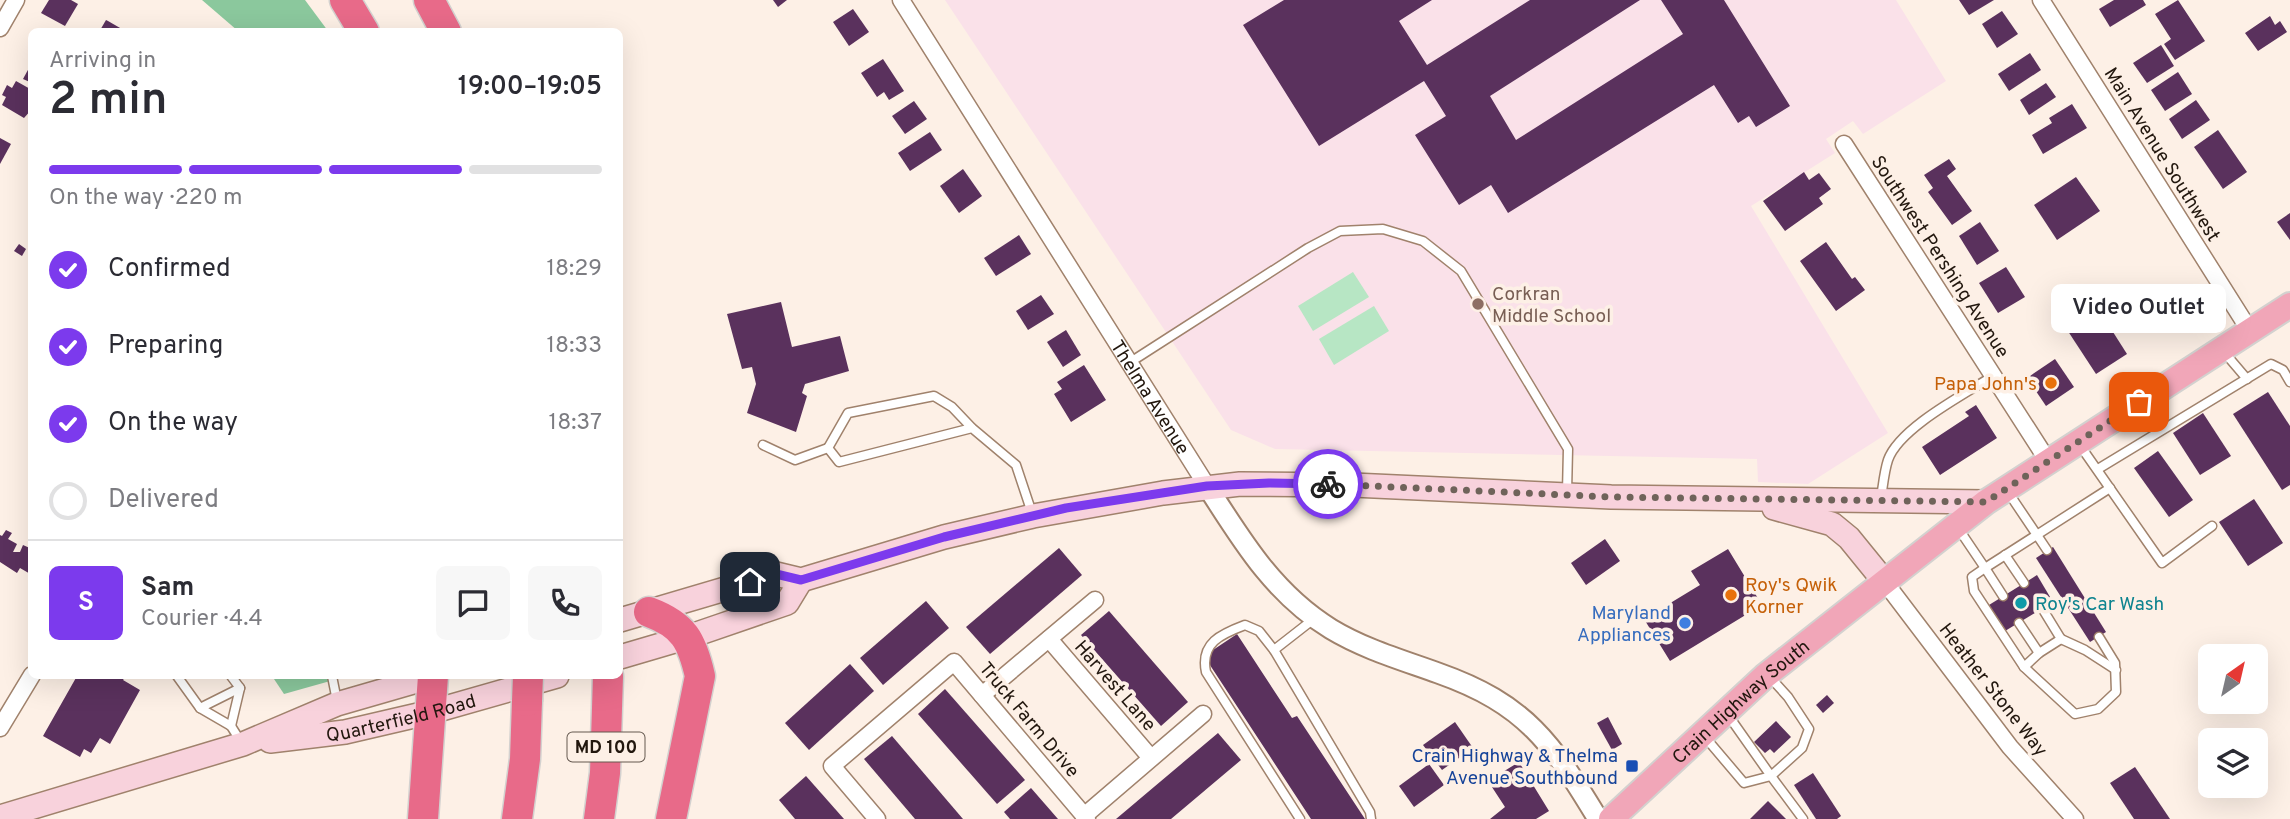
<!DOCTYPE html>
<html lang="en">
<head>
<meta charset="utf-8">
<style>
  :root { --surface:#fff; --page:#f7f7f7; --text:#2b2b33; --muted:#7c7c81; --line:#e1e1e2; --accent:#7c3aed }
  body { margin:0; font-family:Overpass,sans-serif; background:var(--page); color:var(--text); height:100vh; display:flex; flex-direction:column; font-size:26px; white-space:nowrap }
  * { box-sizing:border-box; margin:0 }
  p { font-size:23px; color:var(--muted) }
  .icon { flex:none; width:38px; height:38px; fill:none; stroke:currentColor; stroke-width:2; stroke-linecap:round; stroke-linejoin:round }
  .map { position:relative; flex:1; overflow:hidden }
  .details { position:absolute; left:28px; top:28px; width:595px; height:651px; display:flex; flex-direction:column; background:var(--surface); border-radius:10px; box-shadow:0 7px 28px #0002 }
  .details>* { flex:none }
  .needle { width:46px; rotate:34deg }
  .tools { position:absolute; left:2198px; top:644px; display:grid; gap:14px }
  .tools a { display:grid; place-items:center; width:70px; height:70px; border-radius:10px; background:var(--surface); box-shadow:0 7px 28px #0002; font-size:35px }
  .pin { position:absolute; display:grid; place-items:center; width:60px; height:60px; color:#fff; margin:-30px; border-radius:14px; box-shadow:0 4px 10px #0006 }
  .courier { position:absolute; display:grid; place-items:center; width:70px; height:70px; margin:-35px; border:5px solid #7c3aed; border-radius:50%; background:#fff; color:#222; box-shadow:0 2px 9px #0007 }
  .bubble { position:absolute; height:49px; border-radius:10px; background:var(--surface); box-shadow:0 7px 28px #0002; font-size:23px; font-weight:600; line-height:49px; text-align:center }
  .head em { font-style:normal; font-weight:600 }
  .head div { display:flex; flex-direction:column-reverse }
  .head { display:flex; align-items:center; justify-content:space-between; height:119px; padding:0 21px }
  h1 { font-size:46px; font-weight:600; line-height:52px }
  .bar { display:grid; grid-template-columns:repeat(4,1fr); gap:10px 7px; align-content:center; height:84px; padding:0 21px }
  .bar i { height:9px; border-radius:5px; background:var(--line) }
  .bar .selected { background:var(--accent) }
  .bar p { grid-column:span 4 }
  .line { display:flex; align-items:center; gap:18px; padding:0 21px; border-top:2px solid var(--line) }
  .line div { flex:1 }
  .round { display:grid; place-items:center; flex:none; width:74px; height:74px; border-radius:10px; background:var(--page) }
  ol { padding:0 21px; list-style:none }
  li { display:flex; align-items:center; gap:21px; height:77px }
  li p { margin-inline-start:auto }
  li .icon { padding:7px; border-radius:50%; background:var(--accent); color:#fff; stroke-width:4 }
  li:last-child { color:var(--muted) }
  li i { width:38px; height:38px; border:4px solid var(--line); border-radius:50% }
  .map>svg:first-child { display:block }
  .education { fill:#fae1e9 }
  .green { fill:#b7e6c4 }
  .forest { fill:#8bc89d }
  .building { fill:#5a315d }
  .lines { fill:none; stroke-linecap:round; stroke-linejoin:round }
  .service-casing { stroke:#a0826c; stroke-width:11 }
  .minor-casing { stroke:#a0826c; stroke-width:19 }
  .tertiary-casing { stroke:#a0826c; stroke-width:23 }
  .secondary-casing { stroke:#a0826c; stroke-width:26 }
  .primary-casing { stroke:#d3d1cf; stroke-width:28 }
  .motorway-casing { stroke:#d3d1cf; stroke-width:33 }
  .service { stroke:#fff; stroke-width:8 }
  .minor { stroke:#fff; stroke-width:16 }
  .tertiary { stroke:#fff; stroke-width:19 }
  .secondary { stroke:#f8d2dc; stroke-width:23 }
  .primary { stroke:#f1a6b8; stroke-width:24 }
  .motorway { stroke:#e86a89; stroke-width:30 }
  .motorway-bridge-casing { stroke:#d3d1cf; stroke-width:33; stroke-linecap:butt }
  .motorway-bridge { stroke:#e86a89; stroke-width:30 }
  .done { stroke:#6f635a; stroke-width:7; stroke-dasharray:0 12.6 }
  .route { stroke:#7c3aed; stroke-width:9 }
  .education-dot { fill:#8d6e63; stroke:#fdf0e6; stroke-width:2.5 }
  .food-dot { fill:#e8710a; stroke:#fdf0e6; stroke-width:2.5 }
  .culture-dot { fill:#0f9aa8; stroke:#fdf0e6; stroke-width:2.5 }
  .shop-dot { fill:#3f7fe0; stroke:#fdf0e6; stroke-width:2.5 }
  .transit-dot { fill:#1a4fb4; stroke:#fdf0e6; stroke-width:2.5 }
  .labels { text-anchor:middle; stroke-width:7; stroke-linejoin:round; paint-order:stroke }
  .shield { fill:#fdf0e6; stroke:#64584f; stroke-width:2 }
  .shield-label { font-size:18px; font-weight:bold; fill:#22170e }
  .street-label { font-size:19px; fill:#22170e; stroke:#fdf0e6 }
  .education-label { font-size:19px; fill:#785e54; stroke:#fdf0e6; text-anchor:start }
  .food-label { font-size:19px; fill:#c56008; stroke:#fdf0e6; text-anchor:end }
  .culture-label { font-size:19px; fill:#0d838f; stroke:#fdf0e6; text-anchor:start }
  .shop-label { font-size:19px; fill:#366cbe; stroke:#fdf0e6; text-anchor:end }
  .transit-label { font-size:19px; fill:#164399; stroke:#fdf0e6; text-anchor:end }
</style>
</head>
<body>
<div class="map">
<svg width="2290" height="819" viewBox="0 0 2290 819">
  <rect width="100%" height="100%" fill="#fdf0e6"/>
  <path class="education" d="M 945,0 L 1896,0 L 1946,81 L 1863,134 L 1853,121 L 1826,139 L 1835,153 L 1751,206 L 1888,433 L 1808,484 L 1758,482 L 1757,459 L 1275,449 L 1231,430 Z"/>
  <g class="green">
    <path d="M 1353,272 L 1369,297 L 1313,331 L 1298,306 Z"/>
    <path d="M 1374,306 L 1389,331 L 1334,365 L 1319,339 Z"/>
  </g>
  <g class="forest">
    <path d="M 202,0 L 305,0 L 328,31 L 238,31 Z"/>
    <path d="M 272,676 L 348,676 L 284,694 Z"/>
  </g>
  <g class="building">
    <path d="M 49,0 L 71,0 L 78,4 L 65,26 L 41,13 Z"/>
    <path d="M 773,0 L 787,0 L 778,7 Z"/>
    <path d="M 1284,0 L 1432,0 L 1399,21 L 1427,65 L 1530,0 L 1640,0 L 1490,96 L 1516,140 L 1683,34 L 1661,0 L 1724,0 L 1790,106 L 1756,127 L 1749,116 L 1738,123 L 1714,85 L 1508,213 L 1491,185 L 1459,205 L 1415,135 L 1446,116 L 1424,81 L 1319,146 L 1243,25 Z"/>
    <path d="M 1959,0 L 1994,0 L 1969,15 Z"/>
    <path d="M 2114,0 L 2143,0 L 2146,5 L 2110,27 L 2099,9 Z"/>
    <path d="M 2178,0 L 2205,41 L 2175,60 L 2164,44 L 2171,39 L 2155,14 Z"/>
    <path d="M 853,9 L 869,32 L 849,46 L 833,22 Z"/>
    <path d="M 2002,11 L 2018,34 L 1997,48 L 1982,24 Z"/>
    <path d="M 2270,16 L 2275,25 L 2280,21 L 2287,32 L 2258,51 L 2245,33 Z"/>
    <path d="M 106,20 L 108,21 L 127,32 L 99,32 Z"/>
    <path d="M 2161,45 L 2174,66 L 2147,83 L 2133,63 Z"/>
    <path d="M 2030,53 L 2041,70 L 2009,91 L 1998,74 Z"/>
    <path d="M 883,59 L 904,91 L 889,100 L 884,92 L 877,97 L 861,73 Z"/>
    <path d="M 29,68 L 32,69 L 32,83 L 23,79 Z"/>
    <path d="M 2178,72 L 2192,94 L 2165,111 L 2151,90 Z"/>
    <path d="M 16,81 L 32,90 L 32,109 L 24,118 L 2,105 L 6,97 L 2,95 L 7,85 L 12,88 Z"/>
    <path d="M 2046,83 L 2056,97 L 2029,115 L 2020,100 Z"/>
    <path d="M 2196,100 L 2210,120 L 2182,139 L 2169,119 Z"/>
    <path d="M 914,101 L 927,119 L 905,134 L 892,116 Z"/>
    <path d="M 2072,104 L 2087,128 L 2043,154 L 2032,135 L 2052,123 L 2049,118 Z"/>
    <path d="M 2218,130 L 2247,172 L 2223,189 L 2194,147 Z"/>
    <path d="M 930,132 L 942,150 L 910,171 L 898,153 Z"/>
    <path d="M 0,138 L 11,144 L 0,164 Z"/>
    <path d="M 1949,159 L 1956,169 L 1947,176 L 1972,211 L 1952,225 L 1928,192 L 1933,188 L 1924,175 Z"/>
    <path d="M 963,169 L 982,196 L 959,213 L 940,186 Z"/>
    <path d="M 1804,172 L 1809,180 L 1819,173 L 1831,189 L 1819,198 L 1823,204 L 1785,231 L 1763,201 Z"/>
    <path d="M 2076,177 L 2100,211 L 2057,240 L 2034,205 Z"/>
    <path d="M 2290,213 L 2290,240 L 2277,222 Z"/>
    <path d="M 1980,222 L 1999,251 L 1977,265 L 1959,236 Z"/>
    <path d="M 1019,235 L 1031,254 L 996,276 L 984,258 Z"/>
    <path d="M 1826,242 L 1852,279 L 1855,277 L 1865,290 L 1836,311 L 1800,261 Z"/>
    <path d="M 19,244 L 26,249 L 22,256 L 14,251 Z"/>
    <path d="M 2006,267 L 2025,297 L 1998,313 L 1979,283 Z"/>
    <path d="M 2157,285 L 2177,316 L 2157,329 L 2137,298 Z"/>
    <path d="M 1041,295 L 1054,314 L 1028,330 L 1016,311 Z"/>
    <path d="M 2092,299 L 2127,354 L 2096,374 L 2060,319 Z"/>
    <path d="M 781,302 L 792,347 L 840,336 L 849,371 L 805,384 L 802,393 L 807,396 L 796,432 L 747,413 L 756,384 L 752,367 L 742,369 L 727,314 Z"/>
    <path d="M 1066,330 L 1081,355 L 1063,367 L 1047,342 Z"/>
    <path d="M 2055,359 L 2074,387 L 2046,406 L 2027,378 Z"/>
    <path d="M 1084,365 L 1106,400 L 1071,422 L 1054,394 L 1062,389 L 1057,382 Z"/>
    <path d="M 2268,392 L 2290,426 L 2290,485 L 2282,490 L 2233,414 Z"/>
    <path d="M 1976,405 L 1997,438 L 1940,475 L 1922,447 L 1969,416 L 1965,412 Z"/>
    <path d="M 2203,413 L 2231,456 L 2200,475 L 2173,433 Z"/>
    <path d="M 2158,451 L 2193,500 L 2169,517 L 2134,468 Z"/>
    <path d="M 2254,499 L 2283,543 L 2248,566 L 2219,522 Z"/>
    <path d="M 6,530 L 12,533 L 8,539 L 17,544 L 13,552 L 20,552 L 23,545 L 32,549 L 32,575 L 20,568 L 17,573 L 0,562 L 0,535 L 2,536 Z"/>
    <path d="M 1605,539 L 1620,561 L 1586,585 L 1571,563 Z"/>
    <path d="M 2053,547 L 2106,632 L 2090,642 L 2036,558 Z"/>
    <path d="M 1059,548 L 1082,575 L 990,654 L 966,627 Z"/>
    <path d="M 1728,549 L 1762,605 L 1670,661 L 1644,619 L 1700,585 L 1691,571 Z"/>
    <path d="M 2037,575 L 2053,602 L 2005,631 L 1989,605 Z"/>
    <path d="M 926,601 L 949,628 L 883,685 L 860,658 Z"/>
    <path d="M 1109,611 L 1188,702 L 1161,726 L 1081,635 Z"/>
    <path d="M 1237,634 L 1292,718 L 1297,716 L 1365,819 L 1311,819 L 1204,656 Z"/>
    <path d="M 850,664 L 874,691 L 809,750 L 785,723 Z"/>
    <path d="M 77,676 L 126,676 L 123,680 L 140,690 L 110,744 L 100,738 L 91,753 L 84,749 L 80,757 L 43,736 Z"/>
    <path d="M 945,689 L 1025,780 L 997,804 L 918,714 Z"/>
    <path d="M 1827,695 L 1834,703 L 1823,713 L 1816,705 Z"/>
    <path d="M 1608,717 L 1622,744 L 1612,750 L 1597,723 Z"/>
    <path d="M 1776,721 L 1791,737 L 1774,753 L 1770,749 L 1765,753 L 1754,742 Z"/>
    <path d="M 1455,722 L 1473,748 L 1442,770 L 1423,745 Z"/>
    <path d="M 1218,733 L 1241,760 L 1171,819 L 1116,819 Z"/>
    <path d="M 892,736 L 963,819 L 915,819 L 864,759 Z"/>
    <path d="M 1519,762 L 1549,811 L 1536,819 L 1490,819 L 1505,807 L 1488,781 Z"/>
    <path d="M 1429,764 L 1444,785 L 1414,807 L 1399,786 Z"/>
    <path d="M 2135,767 L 2170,819 L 2134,819 L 2110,783 Z"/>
    <path d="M 1813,773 L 1841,816 L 1837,819 L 1816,819 L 1794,785 Z"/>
    <path d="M 806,776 L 844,819 L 795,819 L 779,800 Z"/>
    <path d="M 1031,788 L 1058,819 L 1010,819 L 1004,812 Z"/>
    <path d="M 1768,801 L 1786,819 L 1750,819 Z"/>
  </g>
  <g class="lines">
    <g class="service-casing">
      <g id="service">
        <path d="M 2224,352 L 2247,379"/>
        <path d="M 1129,363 L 1308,248 L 1340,231 L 1383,229 L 1423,241 L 1461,271 L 1568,449 L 1567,492"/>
        <path d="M 972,428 L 839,462 L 828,448 L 848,413 L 934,396 L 952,407 L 972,428 L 1016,465 L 1032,513"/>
        <path d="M 2079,444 L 2162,563 L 2212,526"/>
        <path d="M 763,445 L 795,460 L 828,448"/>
        <path d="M 2098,469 L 2271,364 L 2283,370 L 2290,382"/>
        <path d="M 2008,492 L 2047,550"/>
        <path d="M 1881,498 C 1883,486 1884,472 1888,460 C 1899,428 1965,394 1993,376"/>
        <path d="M 1958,528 L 1985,568 L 2110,488"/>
        <path d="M 2005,555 L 2024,583"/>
        <path d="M 2003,596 L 1985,568 L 1972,577 L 1974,591 L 2024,667 L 2075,714 L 2098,709 L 2116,692 L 2115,663 L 2099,637"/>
        <path d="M 2019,623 L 2039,653 L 2024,667"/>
        <path d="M 2061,639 L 2085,650 L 2116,670"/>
        <path d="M 1274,650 L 1315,618"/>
        <path d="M 2039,653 L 2061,639 L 2042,608"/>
        <path d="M 177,676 L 200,708 L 231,726 L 241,742"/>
        <path d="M 231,676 L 240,688 L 231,726"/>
        <path d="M 332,676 L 337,701"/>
        <path d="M 200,708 L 240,688"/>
        <path d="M 1728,715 L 1771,776 L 1802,748 L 1809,729 L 1788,697 L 1769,676"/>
        <path d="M 1705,737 L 1744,783 L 1771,776 L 1803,819"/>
        <path d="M 1300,819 L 1206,672 C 1200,643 1221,634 1245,625 L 1259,631 L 1274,650 L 1370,812 L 1371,819"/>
      </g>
    </g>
    <g class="minor-casing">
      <g id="minor">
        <path id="s1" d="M 901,0 L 1207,486"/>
        <path d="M 2041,0 L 2250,331"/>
        <path d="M 0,28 L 16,0"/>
        <path d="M 1844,144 L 2048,461"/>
        <path d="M 1884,581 L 2010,747 L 2075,819"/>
        <path d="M 1049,639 L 1151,758"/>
        <path d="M 982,695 L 1095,600"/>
        <path d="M 0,728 L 32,675"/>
        <path d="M 1084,816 L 1203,714"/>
        <path d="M 877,819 L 832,766 L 954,662 L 1087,819"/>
      </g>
    </g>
    <g class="tertiary-casing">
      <path id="tertiary" d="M 1207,486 C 1242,541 1274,594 1331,629 C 1364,649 1402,660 1438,673 C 1526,704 1552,743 1598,819"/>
    </g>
    <g class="secondary-casing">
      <g id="secondary">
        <path d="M 1774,508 L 1832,524 L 1849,538 L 1884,581"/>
        <path d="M 620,620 L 776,574 L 801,580 L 944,537 L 1033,516 L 1163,493 L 1240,484 L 1353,485 L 1611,497 L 1986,502"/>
        <path d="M 620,657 L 688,637 L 787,603 L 801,580"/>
        <path id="s2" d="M 270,741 L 345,732 L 431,712 L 557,676"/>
        <path d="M 0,817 L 243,744 L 337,704 L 434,676"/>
      </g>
    </g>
    <g class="primary-casing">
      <g id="primary">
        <path id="s3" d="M 1611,819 L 1765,676 L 1986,502 L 2290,305"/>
      </g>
    </g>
    <g class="motorway-casing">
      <g id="motorway">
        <path d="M 345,0 L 364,32"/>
        <path d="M 429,0 L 446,32"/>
        <path d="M 649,612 C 684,625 692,641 700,676 L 671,819"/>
        <path d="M 423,819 L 433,676"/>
        <path d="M 517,819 L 525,759 L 527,701"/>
        <path d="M 599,819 L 605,773 L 608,676"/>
      </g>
    </g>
    <use href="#service" class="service"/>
    <use href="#minor" class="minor"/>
    <use href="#tertiary" class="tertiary"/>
    <use href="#secondary" class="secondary"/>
    <use href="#primary" class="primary"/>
    <use href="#motorway" class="motorway"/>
    <g class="motorway-bridge-casing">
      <path id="motorway-bridge" d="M 527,701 L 528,676"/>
    </g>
    <use href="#motorway-bridge" class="motorway-bridge"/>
  </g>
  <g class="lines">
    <path class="done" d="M 1328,484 L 1611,497 L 1986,502 L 2139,402"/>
    <path class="route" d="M 750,582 L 776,574 L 801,580 L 944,537 L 1066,508 L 1207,486 L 1269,483 L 1328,484"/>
  </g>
  <circle class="education-dot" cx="1478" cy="304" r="7"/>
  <g class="food-dot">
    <circle cx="2051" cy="383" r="7"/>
    <circle cx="1731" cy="595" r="7"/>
  </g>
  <circle class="culture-dot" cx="2021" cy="603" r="7"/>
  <circle class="shop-dot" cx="1685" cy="623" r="7"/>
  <rect class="transit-dot" x="1625" y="759" width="14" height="14" rx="3.5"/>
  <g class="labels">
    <rect class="shield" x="567.5" y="732.5" width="77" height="29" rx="5"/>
    <g class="shield-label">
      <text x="606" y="753">MD 100</text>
    </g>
    <g class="street-label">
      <text transform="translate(2163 154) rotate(58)" y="7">Main Avenue Southwest</text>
      <text transform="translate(1941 256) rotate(57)" y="7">Southwest Pershing Avenue</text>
      <text dy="7" stroke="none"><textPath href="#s1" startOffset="469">Thelma Avenue</textPath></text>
      <text transform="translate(1116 685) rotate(49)" y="7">Harvest Lane</text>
      <text transform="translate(1994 689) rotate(52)" y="7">Heather Stone Way</text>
      <text dy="7" stroke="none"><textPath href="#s3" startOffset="175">Crain Highway South</textPath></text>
      <text dy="7" stroke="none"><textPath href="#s2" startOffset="133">Quarterfield Road</textPath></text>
      <text transform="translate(1030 719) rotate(50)" y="7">Truck Farm Drive</text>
    </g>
    <g class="education-label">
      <text x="1492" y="300">Corkran<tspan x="1492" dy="22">Middle School</tspan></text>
    </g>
    <g class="food-label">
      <text x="2037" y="390">Papa John's</text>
      <text x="1745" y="591" text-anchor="start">Roy's Qwik<tspan x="1745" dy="22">Korner</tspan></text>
    </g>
    <g class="culture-label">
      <text x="2035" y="610">Roy's Car Wash</text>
    </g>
    <g class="shop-label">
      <text x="1671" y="619">Maryland<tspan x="1671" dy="22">Appliances</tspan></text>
    </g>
    <g class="transit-label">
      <text x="1618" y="762">Crain Highway &amp; Thelma<tspan x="1618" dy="22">Avenue Southbound</tspan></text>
    </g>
  </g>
</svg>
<div class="tools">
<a><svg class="needle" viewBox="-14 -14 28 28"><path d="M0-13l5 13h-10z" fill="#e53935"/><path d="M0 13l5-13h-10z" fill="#7c7c81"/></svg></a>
<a><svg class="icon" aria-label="layers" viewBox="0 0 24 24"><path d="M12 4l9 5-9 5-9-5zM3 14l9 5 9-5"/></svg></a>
</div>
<div class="pin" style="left:2139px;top:402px;background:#ea580c"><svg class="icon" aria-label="bag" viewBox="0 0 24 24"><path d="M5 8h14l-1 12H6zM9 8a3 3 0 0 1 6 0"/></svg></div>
<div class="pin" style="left:750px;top:582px;background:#1f2937"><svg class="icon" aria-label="home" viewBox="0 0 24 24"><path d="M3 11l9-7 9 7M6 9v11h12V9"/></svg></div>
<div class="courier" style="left:1328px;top:484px"><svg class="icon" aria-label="bike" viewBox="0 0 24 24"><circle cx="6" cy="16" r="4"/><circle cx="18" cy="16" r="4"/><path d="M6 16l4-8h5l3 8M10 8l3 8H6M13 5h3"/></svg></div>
<div class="bubble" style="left:2051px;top:284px;width:175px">Video Outlet</div>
<section class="details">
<div class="head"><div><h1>2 min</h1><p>Arriving in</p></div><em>19:00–19:05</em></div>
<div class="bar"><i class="selected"></i><i class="selected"></i><i class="selected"></i><i></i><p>On the way · 220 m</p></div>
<ol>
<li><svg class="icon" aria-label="check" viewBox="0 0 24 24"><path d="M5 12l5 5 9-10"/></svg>Confirmed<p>18:29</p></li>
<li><svg class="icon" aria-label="check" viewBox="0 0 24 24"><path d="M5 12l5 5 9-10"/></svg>Preparing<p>18:33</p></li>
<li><svg class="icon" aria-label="check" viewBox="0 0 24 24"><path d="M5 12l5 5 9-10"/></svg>On the way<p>18:37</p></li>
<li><i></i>Delivered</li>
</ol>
<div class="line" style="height:126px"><b class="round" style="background:var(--accent);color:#fff">S</b><div><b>Sam</b><p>Courier · 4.4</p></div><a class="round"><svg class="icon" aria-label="chat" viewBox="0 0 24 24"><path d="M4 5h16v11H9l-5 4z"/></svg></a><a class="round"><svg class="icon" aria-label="phone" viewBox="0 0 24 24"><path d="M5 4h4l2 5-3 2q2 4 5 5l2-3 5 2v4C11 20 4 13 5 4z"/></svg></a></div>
</section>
</div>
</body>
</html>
